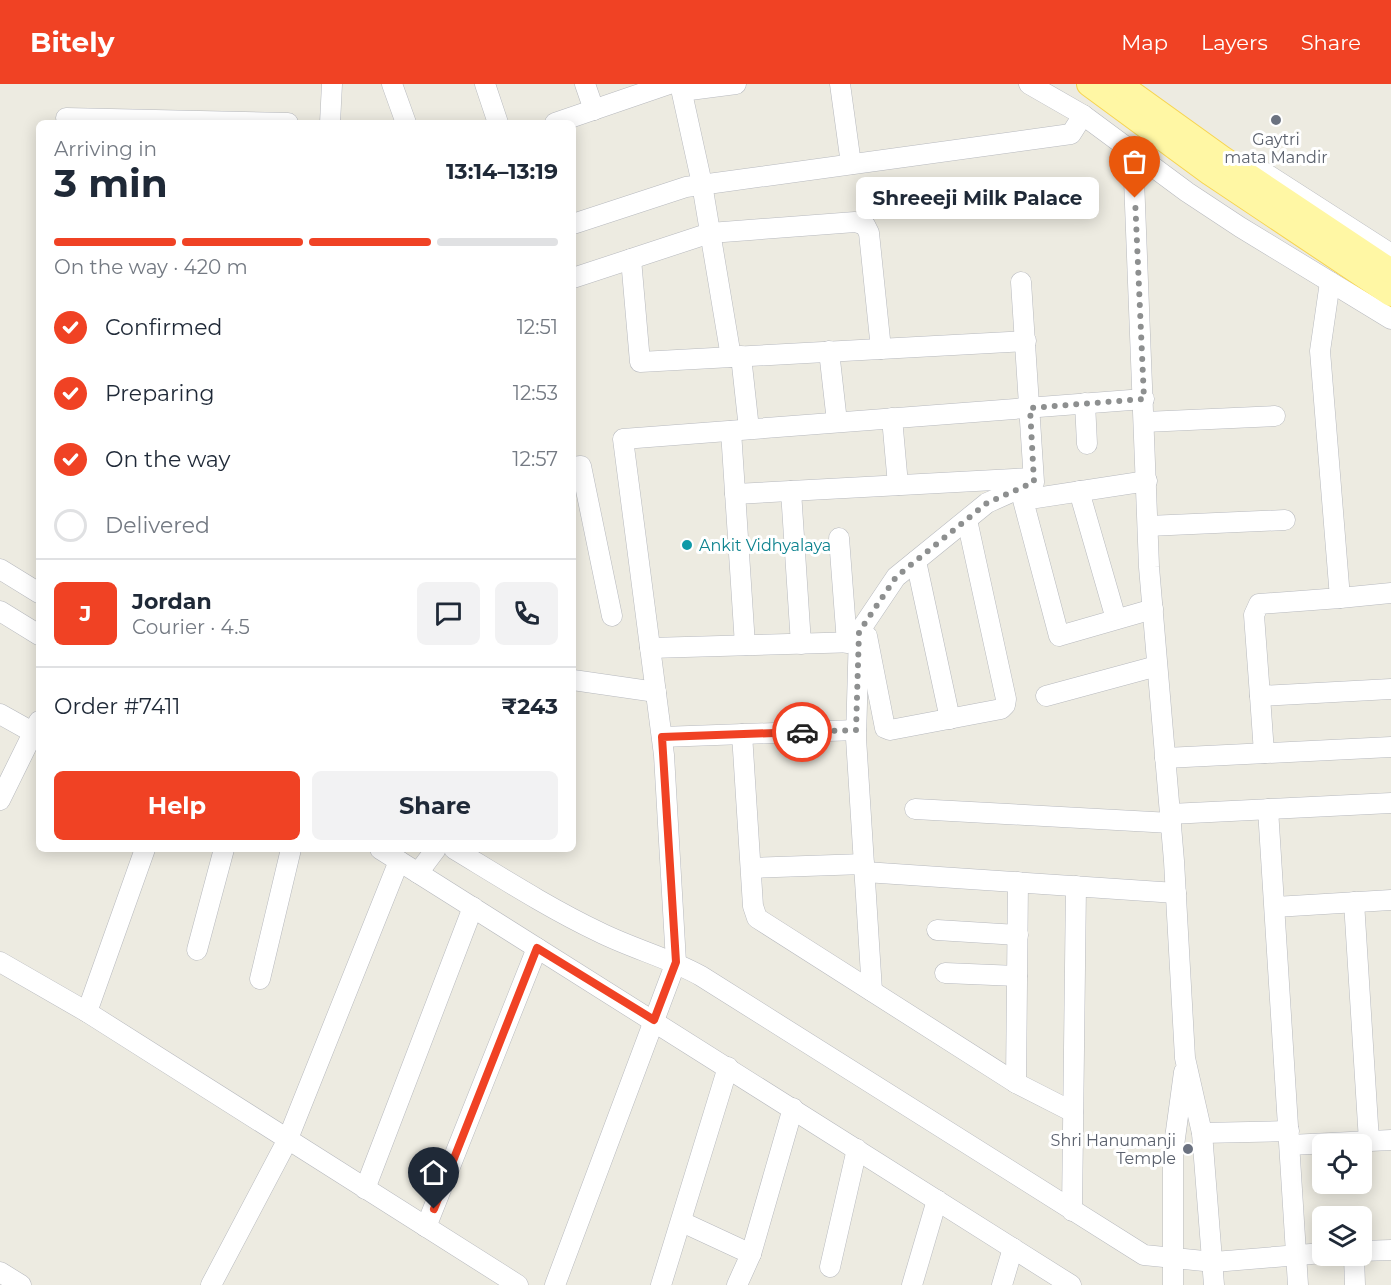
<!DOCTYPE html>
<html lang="en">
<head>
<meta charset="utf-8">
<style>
  :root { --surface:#fff; --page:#f2f2f3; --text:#1f2937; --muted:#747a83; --line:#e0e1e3; --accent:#f04224 }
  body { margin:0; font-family:Montserrat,sans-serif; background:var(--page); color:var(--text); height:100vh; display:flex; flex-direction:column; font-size:22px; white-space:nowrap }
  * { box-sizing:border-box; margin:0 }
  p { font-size:20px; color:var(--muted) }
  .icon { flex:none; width:33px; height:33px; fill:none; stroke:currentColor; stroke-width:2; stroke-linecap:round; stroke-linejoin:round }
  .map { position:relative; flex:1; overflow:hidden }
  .drawer { position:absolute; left:36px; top:36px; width:540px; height:732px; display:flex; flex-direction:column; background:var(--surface); border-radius:9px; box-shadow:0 3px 15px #0003 }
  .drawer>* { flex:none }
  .fabs { position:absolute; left:1312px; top:1050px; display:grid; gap:12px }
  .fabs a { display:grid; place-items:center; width:60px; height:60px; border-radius:9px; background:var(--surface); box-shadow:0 3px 15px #0003; font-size:30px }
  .pin { position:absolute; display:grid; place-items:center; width:51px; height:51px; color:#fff; margin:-62px -26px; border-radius:50% 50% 50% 0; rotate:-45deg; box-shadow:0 0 6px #0007 }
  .pin .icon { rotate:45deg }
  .courier { position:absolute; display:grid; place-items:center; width:60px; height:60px; margin:-30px; border:4px solid #f04224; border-radius:50%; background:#fff; color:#222; box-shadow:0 2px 8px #0007 }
  .bubble { position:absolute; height:42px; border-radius:9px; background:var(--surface); box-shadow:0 3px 15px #0003; font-size:20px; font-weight:700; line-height:42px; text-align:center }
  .overview em { font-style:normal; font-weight:700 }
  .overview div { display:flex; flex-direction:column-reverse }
  .overview { display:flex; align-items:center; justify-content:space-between; height:102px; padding:0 18px }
  h1 { font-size:39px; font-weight:700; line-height:45px }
  .bar { display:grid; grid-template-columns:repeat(4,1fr); gap:9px 6px; align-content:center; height:72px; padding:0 18px }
  .bar i { height:8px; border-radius:4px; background:var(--line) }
  .bar .current { background:var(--accent) }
  .bar p { grid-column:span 4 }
  .line { display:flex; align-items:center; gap:15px; padding:0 18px; border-top:2px solid var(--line) }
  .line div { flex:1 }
  .round { display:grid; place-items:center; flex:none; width:63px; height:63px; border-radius:9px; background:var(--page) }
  ol { padding:0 18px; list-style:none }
  li { display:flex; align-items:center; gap:18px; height:66px }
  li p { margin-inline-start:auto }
  li .icon { padding:6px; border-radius:50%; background:var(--accent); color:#fff; stroke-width:4 }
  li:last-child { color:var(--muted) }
  li i { width:33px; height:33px; border:3px solid var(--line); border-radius:50% }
  .cta { display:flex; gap:12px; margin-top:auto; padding:12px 18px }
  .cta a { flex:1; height:69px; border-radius:9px; background:var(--accent); color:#fff; font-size:24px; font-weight:700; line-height:69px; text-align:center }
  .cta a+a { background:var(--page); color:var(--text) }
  header { display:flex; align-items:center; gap:36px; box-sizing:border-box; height:84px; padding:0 30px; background:var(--accent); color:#fff }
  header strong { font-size:28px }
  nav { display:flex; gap:33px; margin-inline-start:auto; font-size:21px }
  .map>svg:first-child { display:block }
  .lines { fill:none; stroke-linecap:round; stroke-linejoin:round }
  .minor-casing { stroke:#b7b9be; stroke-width:21 }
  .major-casing { stroke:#f7d450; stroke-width:26 }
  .minor { stroke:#fff; stroke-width:20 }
  .major { stroke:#fff7a4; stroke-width:24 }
  .done { stroke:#8d8f8f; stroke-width:6; stroke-dasharray:0 10.8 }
  .route { stroke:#f04224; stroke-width:8 }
  .worship-dot { fill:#6b7280; stroke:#fff; stroke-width:2 }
  .culture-dot { fill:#0f9aa8; stroke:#fff; stroke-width:2 }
  .labels { text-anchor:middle; stroke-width:6; stroke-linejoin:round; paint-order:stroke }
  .worship-label { font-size:16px; fill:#5b616d; stroke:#fff }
  .culture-label { font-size:16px; fill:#0d838f; stroke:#fff; text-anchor:start }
</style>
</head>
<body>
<header>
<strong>Bitely</strong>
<nav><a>Map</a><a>Layers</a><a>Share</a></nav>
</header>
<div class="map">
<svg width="1391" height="1201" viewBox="0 0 1391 1201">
  <rect width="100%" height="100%" fill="#edebe1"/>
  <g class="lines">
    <g class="minor-casing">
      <g id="minor">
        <path d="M 392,0 L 406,39"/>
        <path d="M 485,0 L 498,39"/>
        <path d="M 585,0 L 594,26"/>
        <path d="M 680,0 L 702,100 L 731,273"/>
        <path d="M 840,0 L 851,80"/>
        <path d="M 1029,0 L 1083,31 L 1187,108 L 1240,143 L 1391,235"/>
        <path d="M 682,7 L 736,0"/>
        <path d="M 66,34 L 288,39"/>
        <path d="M 330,39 L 332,0"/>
        <path d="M 555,39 L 669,0"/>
        <path d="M 1133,69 L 1149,483 L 1174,777 L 1185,974 L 1202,1049 L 1214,1201"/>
        <path d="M 1262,87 L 1391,170"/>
        <path d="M 573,140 L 686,103 L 1071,50 L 1083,31"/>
        <path d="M 631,175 L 640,278 L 1026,257"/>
        <path d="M 573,194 L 710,149 L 855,138 L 865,141 L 869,149 L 881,265"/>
        <path d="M 1330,198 L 1320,267 L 1340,514 L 1259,520 L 1254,531 L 1260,612 L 1391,605"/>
        <path d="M 829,267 L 837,338"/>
        <path d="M 741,272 L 749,345"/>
        <path d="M 1085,319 L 1087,360"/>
        <path d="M 892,334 L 898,401"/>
        <path d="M 1145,338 L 1275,332"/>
        <path d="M 731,347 L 745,561"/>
        <path d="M 573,383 L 581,382 L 612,532"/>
        <path d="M 1147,397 L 1023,416 L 1059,552 L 1153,525"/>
        <path d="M 791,407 L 801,560"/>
        <path d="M 1079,407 L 1116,535"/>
        <path d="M 735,410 L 1032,394"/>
        <path d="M 1148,442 L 1285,436"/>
        <path d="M 839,454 L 847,559"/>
        <path d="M 916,477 L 950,635"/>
        <path d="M 0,485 L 39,509"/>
        <path d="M 1340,514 L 1391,509"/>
        <path d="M 0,527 L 39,551"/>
        <path d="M 867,552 L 885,644 L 890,646 L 1001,625 L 1005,621 L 1006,615 L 967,436"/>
        <path d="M 650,564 L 859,558"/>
        <path d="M 573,596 L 656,608"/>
        <path d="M 1046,612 L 1157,582"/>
        <path d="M 1260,612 L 1264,669"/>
        <path d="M 0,630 L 34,649"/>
        <path d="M 742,650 L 753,822 L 757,834 L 1016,999"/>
        <path d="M 662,653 L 856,646"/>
        <path d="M 1165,674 L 1391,663"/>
        <path d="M 0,716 L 39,637"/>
        <path d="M 915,725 L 1171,739"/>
        <path d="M 1268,725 L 1298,1201"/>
        <path d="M 1170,730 L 1391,719"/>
        <path d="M 380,765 L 1071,1201"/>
        <path d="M 454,765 C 502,794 549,824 599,848 C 633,865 669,874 701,892 L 1144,1171 L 1214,1178 L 1323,1169"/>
        <path d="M 751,784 L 864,780"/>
        <path d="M 865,788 L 1176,809"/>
        <path d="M 418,789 L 436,765"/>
        <path d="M 1018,798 L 1016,999 L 1073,1028"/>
        <path d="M 1354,818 L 1369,1057"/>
        <path d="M 1275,823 L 1391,816"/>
        <path d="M 937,846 L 1018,851"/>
        <path d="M 197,866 L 224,765"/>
        <path d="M 0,878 L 87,928 L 518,1201"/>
        <path d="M 945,889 L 1017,892"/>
        <path d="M 260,895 L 291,765"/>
        <path d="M 872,907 L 856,654 L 859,548 L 896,493 L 987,419 L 1034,398 L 1021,198"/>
        <path d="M 87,928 L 145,765"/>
        <path d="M 1202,1049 L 1289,1047"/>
        <path d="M 1290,1061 L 1391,1056"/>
        <path d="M 365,1105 L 473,823"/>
        <path d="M 1072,1127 L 1076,802"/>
        <path d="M 682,1138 L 751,1170"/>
        <path d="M 426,1143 L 537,864"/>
        <path d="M 1362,1167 L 1391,1166"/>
        <path d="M 1354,1172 L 1355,1201"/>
        <path d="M 830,1183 L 857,1065"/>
        <path d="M 0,1188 L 21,1201"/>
        <path d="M 211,1201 L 287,1057 L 399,777"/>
        <path d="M 555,1201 L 676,878 L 664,671 L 623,355 L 1144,315"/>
        <path d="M 661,1201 L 728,983"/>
        <path d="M 737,1201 L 751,1170 L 793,1024"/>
        <path d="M 912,1201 L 937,1116"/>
        <path d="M 1002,1201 L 1013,1164"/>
        <path d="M 1173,1201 L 1173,1069 L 1184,988"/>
      </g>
    </g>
    <g class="major-casing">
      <g id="major">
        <path d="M 1089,0 L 1210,89 L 1391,210"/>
        <path d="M 1119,0 L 1222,74 L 1391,187"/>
      </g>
    </g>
    <use href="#minor" class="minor"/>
    <use href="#major" class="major"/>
  </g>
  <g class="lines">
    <path class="done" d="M 802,648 L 856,646 L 859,548 L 896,493 L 987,419 L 1034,398 L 1030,324 L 1144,315 L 1135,114"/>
    <path class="route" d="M 434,1125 L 537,864 L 654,936 L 676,878 L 662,653 L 802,648"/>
  </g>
  <g class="worship-dot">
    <circle cx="1276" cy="36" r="6"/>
    <circle cx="1188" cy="1065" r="6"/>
  </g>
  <circle class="culture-dot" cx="687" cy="461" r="6"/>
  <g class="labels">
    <g class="worship-label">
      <text x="1276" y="61">Gaytri<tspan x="1276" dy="18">mata Mandir</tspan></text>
      <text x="1176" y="1062" text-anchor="end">Shri Hanumanji<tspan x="1176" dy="18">Temple</tspan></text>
    </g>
    <g class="culture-label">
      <text x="699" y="467">Ankit Vidhyalaya</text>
    </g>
  </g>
</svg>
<div class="fabs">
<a><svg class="icon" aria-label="locate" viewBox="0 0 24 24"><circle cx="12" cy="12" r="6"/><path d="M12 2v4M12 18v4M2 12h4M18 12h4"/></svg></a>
<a><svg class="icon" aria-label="layers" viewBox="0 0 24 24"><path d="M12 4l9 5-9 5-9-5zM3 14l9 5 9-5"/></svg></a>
</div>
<div class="pin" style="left:1135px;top:114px;background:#ea580c"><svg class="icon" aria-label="bag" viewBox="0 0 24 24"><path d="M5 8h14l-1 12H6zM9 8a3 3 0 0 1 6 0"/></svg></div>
<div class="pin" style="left:434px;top:1125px;background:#1f2937"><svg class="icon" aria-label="home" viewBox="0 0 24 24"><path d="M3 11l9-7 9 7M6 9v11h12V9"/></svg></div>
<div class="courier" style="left:802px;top:648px"><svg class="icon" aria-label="car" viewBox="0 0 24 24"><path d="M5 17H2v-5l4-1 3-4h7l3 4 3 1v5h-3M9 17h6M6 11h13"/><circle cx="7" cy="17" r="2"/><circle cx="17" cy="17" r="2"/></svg></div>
<div class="bubble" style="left:856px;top:93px;width:243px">Shreeeji Milk Palace</div>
<section class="drawer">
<div class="overview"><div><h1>3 min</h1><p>Arriving in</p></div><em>13:14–13:19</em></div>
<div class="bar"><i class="current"></i><i class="current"></i><i class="current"></i><i></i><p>On the way · 420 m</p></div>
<ol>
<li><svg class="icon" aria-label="check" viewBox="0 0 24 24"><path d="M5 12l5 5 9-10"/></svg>Confirmed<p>12:51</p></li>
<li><svg class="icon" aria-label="check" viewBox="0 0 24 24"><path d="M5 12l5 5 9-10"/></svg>Preparing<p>12:53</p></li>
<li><svg class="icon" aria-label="check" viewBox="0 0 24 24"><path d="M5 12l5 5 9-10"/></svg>On the way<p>12:57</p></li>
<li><i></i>Delivered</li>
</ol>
<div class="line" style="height:108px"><b class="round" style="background:var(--accent);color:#fff">J</b><div><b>Jordan</b><p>Courier · 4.5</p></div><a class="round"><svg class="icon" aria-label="chat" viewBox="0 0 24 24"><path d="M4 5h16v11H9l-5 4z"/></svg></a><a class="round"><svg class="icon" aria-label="phone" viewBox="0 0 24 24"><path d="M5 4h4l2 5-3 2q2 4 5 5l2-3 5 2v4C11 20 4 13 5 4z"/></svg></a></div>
<div class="line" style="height:78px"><div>Order #7411</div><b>₹243</b></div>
<div class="cta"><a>Help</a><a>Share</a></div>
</section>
</div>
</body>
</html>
